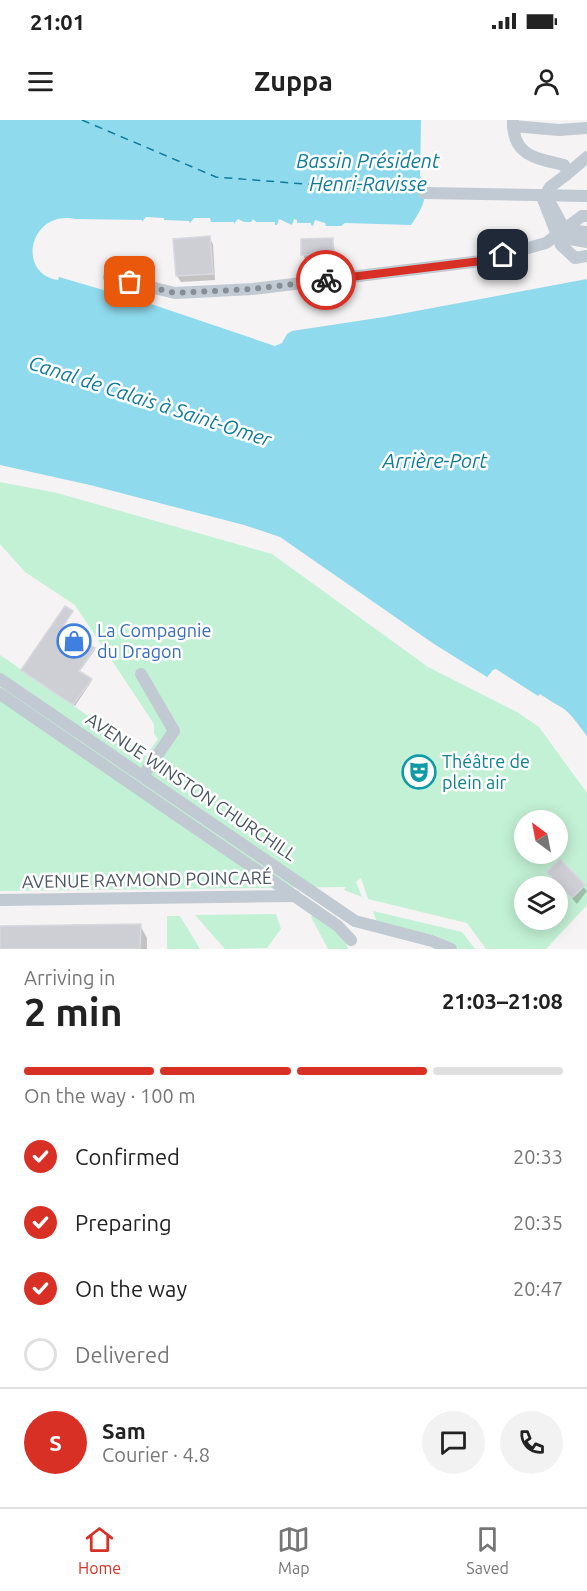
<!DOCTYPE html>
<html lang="en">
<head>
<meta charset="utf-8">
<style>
  :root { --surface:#fff; --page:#f2f2f2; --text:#222; --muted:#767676; --line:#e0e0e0; --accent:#d93025 }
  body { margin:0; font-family:Ubuntu,sans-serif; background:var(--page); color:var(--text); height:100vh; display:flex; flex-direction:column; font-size:22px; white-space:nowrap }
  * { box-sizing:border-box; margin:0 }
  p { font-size:20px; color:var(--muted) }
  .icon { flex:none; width:33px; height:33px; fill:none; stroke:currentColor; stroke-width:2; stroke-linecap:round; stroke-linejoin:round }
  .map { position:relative; height:829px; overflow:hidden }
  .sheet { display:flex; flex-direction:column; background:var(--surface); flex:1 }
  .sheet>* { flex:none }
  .needle { width:39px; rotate:328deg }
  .buttons { position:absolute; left:514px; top:690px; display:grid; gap:12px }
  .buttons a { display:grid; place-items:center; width:54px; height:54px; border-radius:50%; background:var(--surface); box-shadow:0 3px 15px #0003; font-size:30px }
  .pin { position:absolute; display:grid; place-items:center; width:51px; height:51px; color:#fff; margin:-26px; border-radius:12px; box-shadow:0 3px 9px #0006 }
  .courier { position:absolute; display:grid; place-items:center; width:60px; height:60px; margin:-30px; border:4px solid #d93025; border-radius:50%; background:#fff; color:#222; box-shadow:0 2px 8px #0007 }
  .overview em { font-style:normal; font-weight:600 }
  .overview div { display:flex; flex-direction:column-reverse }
  .overview { display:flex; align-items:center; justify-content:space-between; height:102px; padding:0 24px }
  h1 { font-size:39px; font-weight:600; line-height:45px }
  .bar { display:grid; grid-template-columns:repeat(4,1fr); gap:9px 6px; align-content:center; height:72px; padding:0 24px }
  .bar i { height:8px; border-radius:4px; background:var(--line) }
  .bar .selected { background:var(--accent) }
  .bar p { grid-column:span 4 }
  .line { display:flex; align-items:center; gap:15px; padding:0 24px; border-top:2px solid var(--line) }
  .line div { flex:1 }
  .round { display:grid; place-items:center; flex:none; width:63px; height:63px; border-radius:32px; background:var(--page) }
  ol { padding:0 24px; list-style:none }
  li { display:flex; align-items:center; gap:18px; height:66px }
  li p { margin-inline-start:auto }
  li .icon { padding:6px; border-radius:50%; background:var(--accent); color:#fff; stroke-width:4 }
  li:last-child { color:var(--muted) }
  li i { width:33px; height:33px; border:3px solid var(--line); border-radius:50% }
  .status { display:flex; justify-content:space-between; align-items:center; height:42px; padding:0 30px; background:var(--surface); direction:ltr }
  .status svg { height:16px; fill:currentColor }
  header { display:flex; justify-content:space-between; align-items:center; height:78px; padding:0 24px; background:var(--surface); font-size:27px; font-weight:600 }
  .tab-bar { display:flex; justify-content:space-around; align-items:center; height:84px; border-top:2px solid var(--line); background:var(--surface); font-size:16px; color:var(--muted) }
  .tab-bar a { display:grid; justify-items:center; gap:3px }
  .tab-bar .selected { color:var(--accent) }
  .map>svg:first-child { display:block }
  .green { fill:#c3f1d5; fill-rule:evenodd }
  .water { fill:#90daee }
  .shadow { fill:#0003 }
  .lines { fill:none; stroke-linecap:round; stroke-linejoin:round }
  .ferry { stroke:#0c7c9b; stroke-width:1.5; stroke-dasharray:8 6; stroke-linecap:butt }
  .building { fill:#cdcfd5; stroke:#d7d9de; stroke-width:1.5 }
  .minor { stroke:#c1cad2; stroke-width:12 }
  .minor-bridge { stroke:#c1cad2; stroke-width:12 }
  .done { stroke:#868d94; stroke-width:6; stroke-dasharray:0 10.8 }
  .route { stroke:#d93025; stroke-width:8 }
  .labels { text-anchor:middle; stroke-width:5; stroke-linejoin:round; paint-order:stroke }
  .shop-label { font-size:18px; fill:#366cbe; stroke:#fff; text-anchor:start }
  .culture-label { font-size:18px; fill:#0d838f; stroke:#fff; text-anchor:start }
  .street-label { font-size:18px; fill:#4a5661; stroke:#fff }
  .water-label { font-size:20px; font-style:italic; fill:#0c7c9b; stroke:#fff }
</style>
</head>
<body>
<div class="status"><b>21:01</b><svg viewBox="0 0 49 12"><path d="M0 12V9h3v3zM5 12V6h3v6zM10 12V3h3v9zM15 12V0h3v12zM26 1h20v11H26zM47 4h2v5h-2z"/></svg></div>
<header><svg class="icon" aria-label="menu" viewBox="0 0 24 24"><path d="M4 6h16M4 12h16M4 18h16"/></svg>Zuppa<svg class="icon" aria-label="person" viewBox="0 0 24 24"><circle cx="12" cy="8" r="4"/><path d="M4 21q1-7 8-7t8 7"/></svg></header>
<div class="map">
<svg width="587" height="829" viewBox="0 0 587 829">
  <rect width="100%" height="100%" fill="#f5f3f3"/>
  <g class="green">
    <path d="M 0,362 L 57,373 L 272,434 L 428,547 L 517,592 L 539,607 L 587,673 L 587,785 L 546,829 L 486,829 L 467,803 L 368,779 L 361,758 L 356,762 L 362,777 L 344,770 L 346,767 L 0,771 L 0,535 L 146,636 L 158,619 L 154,614 L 154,604 L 75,485 L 25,452 L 0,424 ZM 525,700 L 558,700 L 558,734 L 525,734 ZM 525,766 L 558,766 L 558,800 L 525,800 Z"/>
    <path d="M 373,791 L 462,812 L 475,829 L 459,829 L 437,816 L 377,802 Z"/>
    <path d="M 314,793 L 343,816 L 348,829 L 328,829 L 311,797 Z"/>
    <path d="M 276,794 L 281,809 L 267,828 L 225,829 L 195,795 Z"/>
    <path d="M 167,796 L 180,796 L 200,829 L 167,829 Z"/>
  </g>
  <path class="water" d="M 0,0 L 421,0 L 420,56 C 431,74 422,89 411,105 L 345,103 L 341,106 L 326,106 L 325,103 L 315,100 L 313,106 L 311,105 L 311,103 L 297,103 L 297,100 L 294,99 L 292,105 L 279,99 L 277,105 L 275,105 L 275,102 L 256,102 L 253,99 L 251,102 L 244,102 L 238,99 L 234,104 L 234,102 L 211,102 L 210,98 L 194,98 L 190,103 L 189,101 L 164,100 L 164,98 L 146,97 L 142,102 L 142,100 L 76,99 C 29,89 16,154 58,160 L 59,157 L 151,184 L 275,226 L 282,223 L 287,214 L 292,211 L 384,197 L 587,159 L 587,616 C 579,606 572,594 561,587 C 554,583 547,579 540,574 L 538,576 L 496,549 L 493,550 L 487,557 L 434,524 L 280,417 L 244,405 L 90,365 L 0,345 Z"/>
  <g class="shadow">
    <path d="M 209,118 L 213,124 L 215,160 L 181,162 L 177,156 Z"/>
    <path d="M 332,120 L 334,124 L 335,138 L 305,139 L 303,135 L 302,121 Z"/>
    <path d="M 72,492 L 63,508 L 95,530 L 79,552 L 91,562 L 75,586 L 24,551 Z"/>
    <path d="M 560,742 L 587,771 L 577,784 L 549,753 Z"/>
    <path d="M 140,805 L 147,818 L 147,829 L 0,829 L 0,808 Z"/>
  </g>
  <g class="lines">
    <path class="ferry" d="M 82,0 L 216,57 L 420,73"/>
  </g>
  <g class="building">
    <path d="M 210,116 L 213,154 L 176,156 L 173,119 Z"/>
    <path d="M 333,118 L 333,134 L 301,135 L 301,119 Z"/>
    <path d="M 65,486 L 73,491 L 63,506 L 95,528 L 79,551 L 92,559 L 73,585 L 21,550 Z"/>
    <path d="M 560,739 L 585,765 L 572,778 L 547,752 Z"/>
    <path d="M 141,804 L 140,829 L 0,829 L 0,806 Z"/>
  </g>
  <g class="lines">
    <g class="minor">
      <path d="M 513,0 C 512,35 534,38 564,45 L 567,51 L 566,55 L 550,67 L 543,79"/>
      <path d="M 513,6 L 559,10 L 587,8"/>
      <path d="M 566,55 L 587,37"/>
      <path d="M 543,79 L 561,125 L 575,138 L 587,136"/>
      <path d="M 552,86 L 570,119"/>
      <path d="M 566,110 L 587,112"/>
      <path d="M 570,119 L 587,122"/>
      <path d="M 109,157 L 175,173 L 253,169 L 481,141 L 546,123 L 582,96 L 587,96"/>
      <path d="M 141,554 L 174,611 L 143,656"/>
      <path d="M 0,559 L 355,801 L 432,821 L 451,829"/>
      <path d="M 0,574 L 338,806 L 351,820"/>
      <path d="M 0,780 L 295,776"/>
    </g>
    <path class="minor-bridge" d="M 424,73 L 587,76"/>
  </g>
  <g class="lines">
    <path class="done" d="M 130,162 L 175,173 L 253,169 L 326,160"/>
    <path class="route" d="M 326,160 L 481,141 L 503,135"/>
  </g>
  <defs>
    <g id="shop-ring" transform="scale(1.725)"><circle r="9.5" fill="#fff" stroke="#3f7fe0" stroke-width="1.5"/><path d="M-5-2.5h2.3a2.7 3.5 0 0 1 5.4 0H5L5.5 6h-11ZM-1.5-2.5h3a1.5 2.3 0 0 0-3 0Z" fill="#3f7fe0"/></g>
    <g id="theatre-ring" transform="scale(1.725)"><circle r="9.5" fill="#fff" stroke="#0f9aa8" stroke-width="1.5"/><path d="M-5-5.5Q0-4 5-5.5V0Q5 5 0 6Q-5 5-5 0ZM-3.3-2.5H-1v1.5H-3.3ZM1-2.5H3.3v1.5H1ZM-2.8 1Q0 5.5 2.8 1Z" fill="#0f9aa8"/></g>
  </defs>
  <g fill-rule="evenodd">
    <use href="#shop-ring" x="74" y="521"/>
    <use href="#theatre-ring" x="419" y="652"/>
  </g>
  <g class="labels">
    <g class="shop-label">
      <text x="97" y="517">La Compagnie<tspan x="97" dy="21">du Dragon</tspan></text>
    </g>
    <g class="culture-label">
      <text x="442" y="648">Théâtre de<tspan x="442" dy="21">plein air</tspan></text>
    </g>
    <g class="street-label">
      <text transform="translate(191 667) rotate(34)" y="6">AVENUE WINSTON CHURCHILL</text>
      <text transform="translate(147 760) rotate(-1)" y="6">AVENUE RAYMOND POINCARÉ</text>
    </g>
    <g class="water-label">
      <text x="368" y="48">Bassin Président<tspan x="368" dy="23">Henri-Ravisse</tspan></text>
      <text transform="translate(150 281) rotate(18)" y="7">Canal de Calais à Saint-Omer</text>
      <text x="435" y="348">Arrière-Port</text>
    </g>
  </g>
</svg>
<div class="buttons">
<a><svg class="needle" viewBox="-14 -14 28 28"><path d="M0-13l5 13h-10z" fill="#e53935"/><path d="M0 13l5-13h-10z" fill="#767676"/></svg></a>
<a><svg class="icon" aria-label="layers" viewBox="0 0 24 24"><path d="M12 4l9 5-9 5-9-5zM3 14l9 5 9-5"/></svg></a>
</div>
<div class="pin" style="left:130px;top:162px;background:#ea580c"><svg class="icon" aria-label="bag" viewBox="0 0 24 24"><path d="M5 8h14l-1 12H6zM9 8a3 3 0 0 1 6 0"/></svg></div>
<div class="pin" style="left:503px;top:135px;background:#1f2937"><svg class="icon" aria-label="home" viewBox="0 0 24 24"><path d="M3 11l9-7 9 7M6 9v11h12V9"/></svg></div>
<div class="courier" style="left:326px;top:160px"><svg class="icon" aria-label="bike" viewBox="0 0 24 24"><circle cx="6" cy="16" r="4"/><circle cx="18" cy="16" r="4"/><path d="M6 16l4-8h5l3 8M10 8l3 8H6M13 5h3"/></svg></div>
</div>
<section class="sheet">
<div class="overview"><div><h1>2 min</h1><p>Arriving in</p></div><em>21:03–21:08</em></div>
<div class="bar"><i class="selected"></i><i class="selected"></i><i class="selected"></i><i></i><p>On the way · 100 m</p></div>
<ol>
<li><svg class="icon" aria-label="check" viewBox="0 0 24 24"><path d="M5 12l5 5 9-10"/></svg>Confirmed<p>20:33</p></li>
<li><svg class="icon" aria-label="check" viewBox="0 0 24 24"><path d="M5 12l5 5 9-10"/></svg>Preparing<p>20:35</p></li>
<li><svg class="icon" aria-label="check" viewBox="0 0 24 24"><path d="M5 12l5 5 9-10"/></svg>On the way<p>20:47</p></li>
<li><i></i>Delivered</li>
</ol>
<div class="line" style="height:108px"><b class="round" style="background:var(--accent);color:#fff">S</b><div><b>Sam</b><p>Courier · 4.8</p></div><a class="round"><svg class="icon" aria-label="chat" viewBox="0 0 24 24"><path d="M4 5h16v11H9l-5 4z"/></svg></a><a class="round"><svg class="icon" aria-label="phone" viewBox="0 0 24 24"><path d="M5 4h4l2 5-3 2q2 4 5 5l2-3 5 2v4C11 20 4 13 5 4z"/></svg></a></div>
</section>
<nav class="tab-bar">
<a class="selected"><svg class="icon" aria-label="home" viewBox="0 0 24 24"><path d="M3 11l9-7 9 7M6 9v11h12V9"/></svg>Home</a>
<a><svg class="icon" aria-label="map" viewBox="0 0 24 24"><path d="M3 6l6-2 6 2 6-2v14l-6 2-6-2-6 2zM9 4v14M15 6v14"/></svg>Map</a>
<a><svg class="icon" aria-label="saved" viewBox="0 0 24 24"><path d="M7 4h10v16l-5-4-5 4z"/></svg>Saved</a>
</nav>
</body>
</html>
